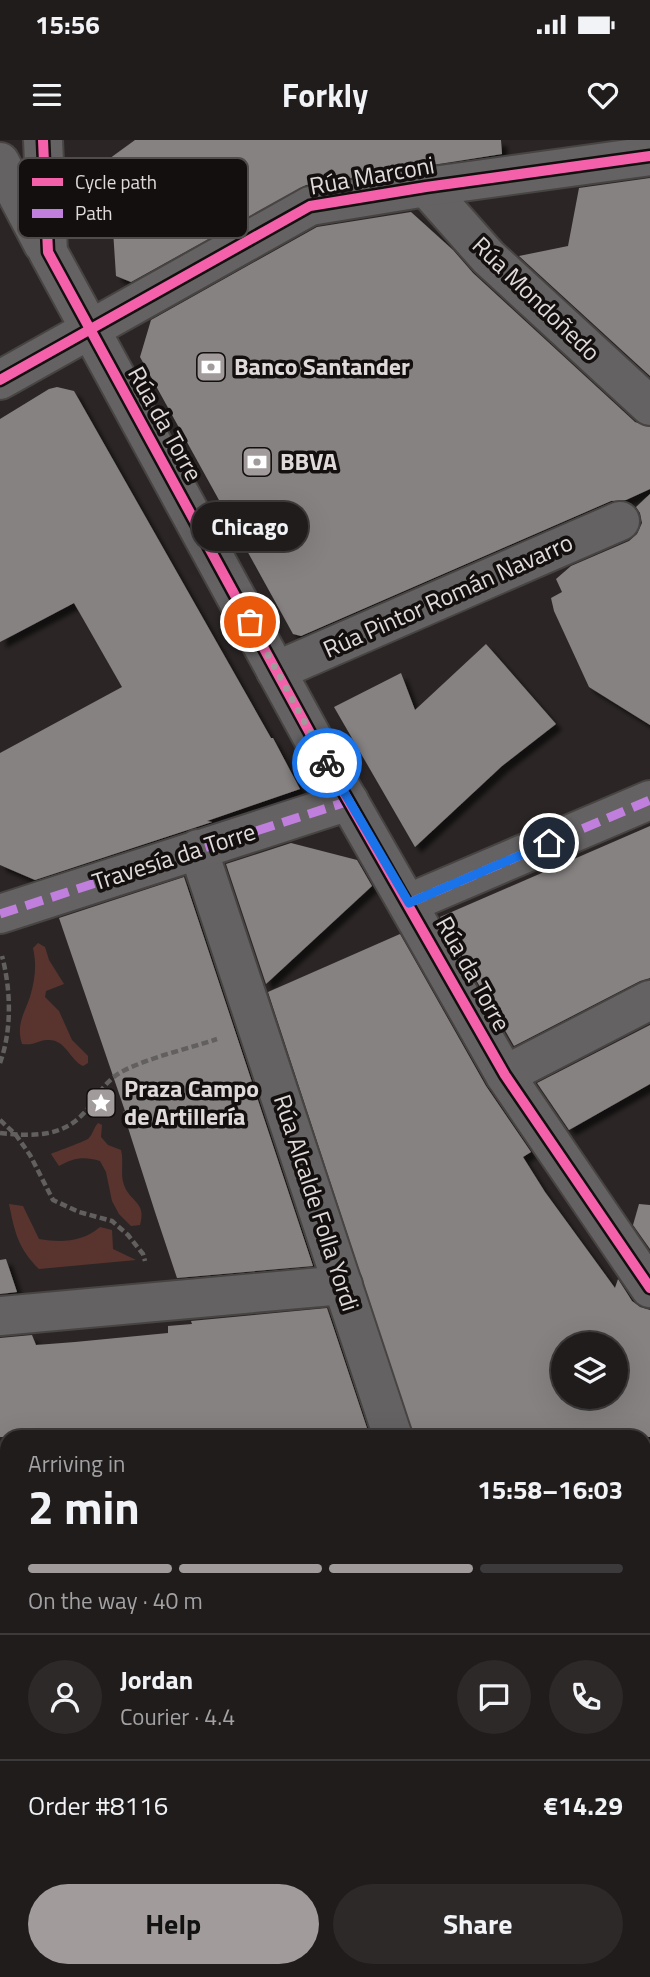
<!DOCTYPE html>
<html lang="en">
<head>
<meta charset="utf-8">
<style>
  :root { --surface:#201c1c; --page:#2d2929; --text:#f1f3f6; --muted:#a2a1a3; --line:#3d3a3b; --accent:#a19c9b }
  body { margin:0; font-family:"Titillium Web",sans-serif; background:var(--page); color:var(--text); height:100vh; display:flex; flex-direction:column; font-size:26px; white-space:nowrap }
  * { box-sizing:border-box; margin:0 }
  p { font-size:23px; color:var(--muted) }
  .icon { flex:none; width:38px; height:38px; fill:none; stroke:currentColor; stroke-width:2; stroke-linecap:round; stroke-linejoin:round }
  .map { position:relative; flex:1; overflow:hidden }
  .details { position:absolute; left:0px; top:1290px; width:651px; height:548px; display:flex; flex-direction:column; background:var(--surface); border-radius:21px 21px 0 0; box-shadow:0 7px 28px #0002,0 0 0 2px var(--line) }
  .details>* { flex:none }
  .buttons { position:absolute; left:551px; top:1192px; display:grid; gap:14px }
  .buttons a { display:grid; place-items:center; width:77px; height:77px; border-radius:50%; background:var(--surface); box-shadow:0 7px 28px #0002,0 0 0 2px var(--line); font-size:35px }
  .pin { position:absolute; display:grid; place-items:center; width:60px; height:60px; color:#fff; margin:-30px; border:4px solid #fff; border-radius:50%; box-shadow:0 2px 7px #0007 }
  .courier { position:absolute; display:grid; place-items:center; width:70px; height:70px; margin:-35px; border:5px solid #1a73e8; border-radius:50%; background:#fff; color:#222; box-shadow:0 2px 9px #0007 }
  .bubble { position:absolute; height:49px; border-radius:24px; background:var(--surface); box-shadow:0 7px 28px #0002,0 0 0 2px var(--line); font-size:23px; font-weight:700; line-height:49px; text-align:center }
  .headline em { font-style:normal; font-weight:700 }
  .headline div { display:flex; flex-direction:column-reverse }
  .headline { display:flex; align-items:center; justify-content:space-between; height:119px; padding:0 28px }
  h1 { font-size:46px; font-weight:700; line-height:52px }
  .bar { display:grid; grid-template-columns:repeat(4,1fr); gap:10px 7px; align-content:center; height:84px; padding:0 28px }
  .bar i { height:9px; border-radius:5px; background:var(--line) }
  .bar .active { background:var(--accent) }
  .bar p { grid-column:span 4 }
  .line { display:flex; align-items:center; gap:18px; padding:0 28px; border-top:2px solid var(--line) }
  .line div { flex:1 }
  .round { display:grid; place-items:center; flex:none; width:74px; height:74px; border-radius:37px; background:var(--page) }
  .primary-button { display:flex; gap:14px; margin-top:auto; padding:14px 28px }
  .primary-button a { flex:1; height:80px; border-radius:42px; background:var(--accent); color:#111; font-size:28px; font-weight:700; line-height:80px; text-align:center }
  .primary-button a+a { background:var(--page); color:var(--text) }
  .status { display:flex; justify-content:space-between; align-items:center; height:49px; padding:0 35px; background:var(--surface); direction:ltr }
  .status svg { height:19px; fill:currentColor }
  header { display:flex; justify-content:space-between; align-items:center; height:91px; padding:0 28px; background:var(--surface); font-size:32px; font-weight:700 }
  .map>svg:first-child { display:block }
  .green { fill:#59342f }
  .building { fill:#868281; fill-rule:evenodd; filter:url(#shadow) }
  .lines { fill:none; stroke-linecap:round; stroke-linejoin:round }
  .minor-casing { stroke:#474443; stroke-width:42 }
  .path { stroke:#625f5f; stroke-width:4.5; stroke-dasharray:7 3.5; stroke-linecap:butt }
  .minor { stroke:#646262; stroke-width:38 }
  .quiet { stroke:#c07fdc; stroke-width:9; stroke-dasharray:18 9; stroke-linecap:butt }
  .cycleway-casing { stroke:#130f0e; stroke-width:15 }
  .cycleway { stroke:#f560ab; stroke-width:10 }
  .done { stroke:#a19c9b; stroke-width:7; stroke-dasharray:0 12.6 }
  .route { stroke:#1a73e8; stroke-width:9 }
  .labels { text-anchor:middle; stroke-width:7; stroke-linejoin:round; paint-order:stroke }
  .street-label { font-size:24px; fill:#e0dbda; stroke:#130f0e }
  .poi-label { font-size:24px; font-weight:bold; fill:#e0dbda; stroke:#130f0e; text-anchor:start }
  .key { fill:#130f0e; stroke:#504c4b; stroke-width:2 }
  .key-label { font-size:19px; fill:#e0dbda }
</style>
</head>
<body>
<div class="status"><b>15:56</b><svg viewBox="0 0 49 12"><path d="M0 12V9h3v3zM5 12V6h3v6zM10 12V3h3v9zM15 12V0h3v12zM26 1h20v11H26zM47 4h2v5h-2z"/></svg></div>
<header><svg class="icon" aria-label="menu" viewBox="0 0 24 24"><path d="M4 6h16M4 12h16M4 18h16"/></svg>Forkly<svg class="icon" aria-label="heart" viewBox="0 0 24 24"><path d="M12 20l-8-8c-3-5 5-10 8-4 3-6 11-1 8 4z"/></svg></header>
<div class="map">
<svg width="650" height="1837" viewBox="0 0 650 1837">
  <defs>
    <filter id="shadow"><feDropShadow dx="6" dy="6" stdDeviation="2" flood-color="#0009"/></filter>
  </defs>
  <rect width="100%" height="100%" fill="#2b2625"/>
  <g class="green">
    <path d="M 38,803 L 45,807 L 49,820 L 64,844 L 46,851 L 45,857 L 59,871 L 72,900 L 88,916 L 88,923 L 83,926 C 70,920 66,900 49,900 C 38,899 36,906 22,904 C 16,885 24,874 30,857 C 35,840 37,825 33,808 Z"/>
    <path d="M 98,983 L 102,985 L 101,997 L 108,1005 L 121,1010 C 124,1021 120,1035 124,1045 C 130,1062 147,1062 140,1085 L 131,1086 L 119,1074 L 112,1061 L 106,1032 L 100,1021 C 84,1016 73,1018 59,1026 L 51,1014 C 57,1011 87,1001 89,998 C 93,994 94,987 98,983 Z"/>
    <path d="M 9,1064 L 23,1066 L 39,1099 C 61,1103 83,1102 100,1087 L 112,1090 L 113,1109 L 136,1120 L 39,1129 C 18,1108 15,1093 9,1064 Z"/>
    <path d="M 650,1783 L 650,1837 L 617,1833 L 619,1831 L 644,1830 L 644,1792 Z"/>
  </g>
  <g class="building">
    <path d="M 135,0 L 501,0 L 502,14 L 306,45 L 131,142 L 116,136 L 111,60 L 105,64 L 102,24 Z"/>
    <path d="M 650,38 L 650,236 L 519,116 L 568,106 L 579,48 Z"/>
    <path d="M 411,72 L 453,110 L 473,133 L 635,282 L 650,287 L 650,349 L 626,360 L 611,361 L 301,496 L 293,494 L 140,217 L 151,180 L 317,87 Z"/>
    <path d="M 57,247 L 74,251 L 271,598 L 273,598 L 300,649 L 207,681 L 212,682 L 35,740 L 0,725 L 0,613 L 122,547 L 74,463 L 0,502 L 0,279 L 49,249 Z"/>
    <path d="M 650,354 L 650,585 L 589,547 L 554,471 L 551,458 L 562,452 L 556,439 L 571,426 L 629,401 L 637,394 L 642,383 L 640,373 L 636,367 Z"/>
    <path d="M 486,504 L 556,584 L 502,626 L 415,707 L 334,567 L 401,533 L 415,570 Z"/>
    <path d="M 650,686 L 650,838 L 640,841 L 514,906 L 440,777 Z"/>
    <path d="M 291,703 L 357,720 L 372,746 L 266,844 L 226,724 Z"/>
    <path d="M 184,737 L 313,1126 L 177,1138 L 155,1072 L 123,972 L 125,971 L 59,778 Z"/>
    <path d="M 400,794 L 486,946 L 531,1012 L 523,1017 L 545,1052 L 615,1148 L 618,1139 L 632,1161 L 640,1167 L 650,1170 L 650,1297 L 414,1297 L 268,852 ZM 564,1204 L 616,1204 L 616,1256 L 564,1256 Z"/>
    <path d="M 650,885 L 650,944 L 569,990 L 537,943 Z"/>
    <path d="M 639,1064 L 650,1065 L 650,1109 L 633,1085 Z"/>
    <path d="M 6,1119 L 17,1152 L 0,1154 L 0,1120 Z"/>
    <path d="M 327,1168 L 370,1297 L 0,1297 L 0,1198 L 32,1195 L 36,1205 L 75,1202 L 168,1193 L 168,1186 L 192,1184 L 191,1181 Z"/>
  </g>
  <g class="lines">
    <g class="minor-casing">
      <g id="minor">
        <path d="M 43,0 L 48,112 L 316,604 L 505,935 L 650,1148"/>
        <path d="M 0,22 L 43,104"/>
        <path d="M 426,47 L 488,117 L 650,266"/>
        <path d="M 0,240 L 310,66 L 426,47 L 650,16"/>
        <path d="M 276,531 L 620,381"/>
        <path d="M 198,709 L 393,1297"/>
        <path d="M 409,763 L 650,660"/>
        <path d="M 0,774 L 349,661"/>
        <path d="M 505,935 L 650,860"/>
        <path d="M 0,1176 L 343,1145"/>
        <path d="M 644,1511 L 650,1511"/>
        <path d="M 0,1533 L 7,1532"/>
        <path d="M 644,1639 L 650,1628"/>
        <path d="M 531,1837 L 534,1830"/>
      </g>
    </g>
    <g class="path">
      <path d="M 0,923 C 12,890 11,850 2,816"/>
      <path d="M 0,980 L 16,995 L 30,1015 L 53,1060 L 79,1072 L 112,1081 L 128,1095 L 143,1114 L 145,1121"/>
      <path d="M 0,993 C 28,996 59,998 81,976 C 97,961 102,941 125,930 C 154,916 187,909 217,899"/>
      <path d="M 644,1754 L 650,1745"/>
      <path d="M 590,1837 L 594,1830"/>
    </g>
    <use href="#minor" class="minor"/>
    <g class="quiet">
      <path d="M 409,763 L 650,660"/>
      <path d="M 0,774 L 349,661"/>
    </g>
    <g class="cycleway-casing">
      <g id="cycleway">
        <path d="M 43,0 L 48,112 L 316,604 L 505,935 L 650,1148"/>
        <path d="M 0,240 L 310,66 L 426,47 L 650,16"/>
      </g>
    </g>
    <use href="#cycleway" class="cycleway"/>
  </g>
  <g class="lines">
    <path class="done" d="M 250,482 L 327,623"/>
    <path class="route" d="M 327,623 L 409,763 L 549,703"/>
  </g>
  <defs>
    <g id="bank-square" transform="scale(1.575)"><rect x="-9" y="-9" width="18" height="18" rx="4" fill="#a19c9b" stroke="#130f0e"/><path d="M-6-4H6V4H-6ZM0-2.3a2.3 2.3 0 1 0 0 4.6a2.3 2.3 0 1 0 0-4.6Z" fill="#fff"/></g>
    <g id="sight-square" transform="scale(1.575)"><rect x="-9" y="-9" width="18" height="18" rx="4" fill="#a19c9b" stroke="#130f0e"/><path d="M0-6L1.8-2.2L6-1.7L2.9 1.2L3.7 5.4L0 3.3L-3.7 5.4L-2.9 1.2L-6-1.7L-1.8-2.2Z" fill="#fff"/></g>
  </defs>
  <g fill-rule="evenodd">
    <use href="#bank-square" x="211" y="227"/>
    <use href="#bank-square" x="257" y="322"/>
    <use href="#sight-square" x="101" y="963"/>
  </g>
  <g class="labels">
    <g class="street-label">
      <text transform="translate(372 36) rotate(-10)" y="8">Rúa Marconi</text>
      <text transform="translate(536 159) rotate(44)" y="8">Rúa Mondoñedo</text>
      <text transform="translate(165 284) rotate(61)" y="8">Rúa da Torre</text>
      <text transform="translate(448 456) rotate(-24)" y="8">Rúa Pintor Román Navarro</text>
      <text transform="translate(174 717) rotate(-18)" y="8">Travesía da Torre</text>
      <text transform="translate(473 834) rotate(61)" y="8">Rúa da Torre</text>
      <text transform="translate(316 1063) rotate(72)" y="8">Rúa Alcalde Folla Yordi</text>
    </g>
    <g class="poi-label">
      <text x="234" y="235">Banco Santander</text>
      <text x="280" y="330">BBVA</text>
      <text x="124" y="957">Praza Campo<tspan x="124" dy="28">de Artillería</tspan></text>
    </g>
  </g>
  <rect x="18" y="18" width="230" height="80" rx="10" class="key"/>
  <rect x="32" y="38" width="31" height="8" fill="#f560ab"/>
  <rect x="32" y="69" width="31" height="9" fill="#c07fdc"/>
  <g class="key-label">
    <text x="75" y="49">Cycle path</text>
    <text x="75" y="80">Path</text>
  </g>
</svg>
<div class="buttons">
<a><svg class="icon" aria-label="layers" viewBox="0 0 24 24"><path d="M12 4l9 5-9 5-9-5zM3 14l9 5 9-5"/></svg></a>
</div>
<div class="pin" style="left:250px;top:482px;background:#ea580c"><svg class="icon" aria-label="bag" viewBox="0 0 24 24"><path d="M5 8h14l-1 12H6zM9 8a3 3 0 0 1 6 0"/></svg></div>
<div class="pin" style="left:549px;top:703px;background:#1f2937"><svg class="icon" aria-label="home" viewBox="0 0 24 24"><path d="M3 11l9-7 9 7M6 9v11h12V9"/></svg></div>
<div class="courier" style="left:327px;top:623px"><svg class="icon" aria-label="bike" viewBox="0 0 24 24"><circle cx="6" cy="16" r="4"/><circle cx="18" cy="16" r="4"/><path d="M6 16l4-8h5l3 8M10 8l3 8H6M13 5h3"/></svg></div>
<div class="bubble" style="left:192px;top:362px;width:116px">Chicago</div>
<section class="details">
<div class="headline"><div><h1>2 min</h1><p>Arriving in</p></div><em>15:58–16:03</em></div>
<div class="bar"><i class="active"></i><i class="active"></i><i class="active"></i><i></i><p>On the way · 40 m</p></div>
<div class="line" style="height:126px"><a class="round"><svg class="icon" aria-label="person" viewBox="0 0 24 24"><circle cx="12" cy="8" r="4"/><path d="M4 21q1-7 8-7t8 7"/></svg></a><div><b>Jordan</b><p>Courier · 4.4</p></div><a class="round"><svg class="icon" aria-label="chat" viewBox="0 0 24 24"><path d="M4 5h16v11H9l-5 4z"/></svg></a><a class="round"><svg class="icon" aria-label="phone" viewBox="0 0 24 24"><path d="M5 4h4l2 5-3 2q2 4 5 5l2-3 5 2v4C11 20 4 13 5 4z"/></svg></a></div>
<div class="line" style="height:91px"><div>Order #8116</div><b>€14.29</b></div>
<div class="primary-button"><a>Help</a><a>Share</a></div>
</section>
</div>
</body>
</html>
